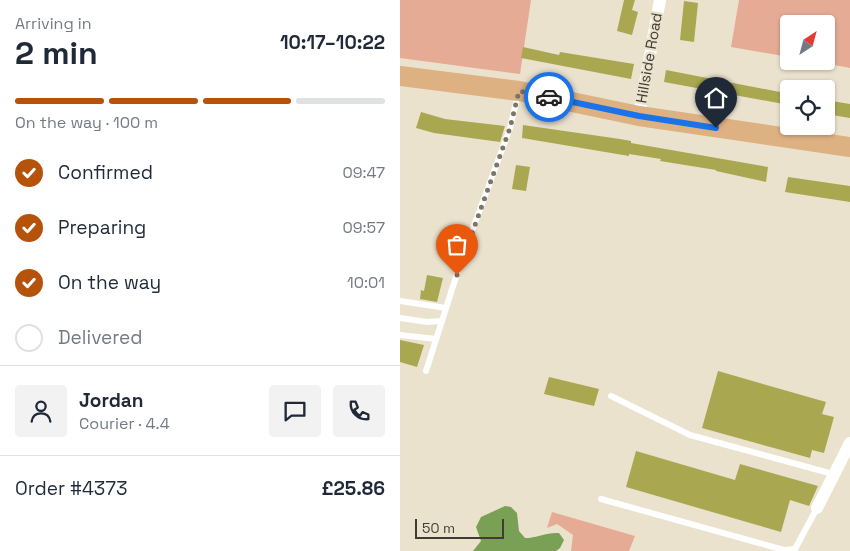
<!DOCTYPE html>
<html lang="en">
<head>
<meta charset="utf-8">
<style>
  :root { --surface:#fff; --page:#f2f2f3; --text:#1f2937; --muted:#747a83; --line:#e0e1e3; --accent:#b45309 }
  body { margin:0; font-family:"Space Grotesk",sans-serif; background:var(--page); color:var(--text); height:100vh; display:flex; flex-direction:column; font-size:19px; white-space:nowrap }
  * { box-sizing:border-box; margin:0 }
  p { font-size:16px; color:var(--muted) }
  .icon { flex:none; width:28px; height:28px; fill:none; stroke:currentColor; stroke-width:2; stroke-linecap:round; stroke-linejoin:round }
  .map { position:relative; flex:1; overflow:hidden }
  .side { display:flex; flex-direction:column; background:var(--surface); width:400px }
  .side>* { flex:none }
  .needle { width:32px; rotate:36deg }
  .controls { position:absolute; left:380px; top:15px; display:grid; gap:10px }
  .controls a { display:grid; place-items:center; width:55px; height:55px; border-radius:5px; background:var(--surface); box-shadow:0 1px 4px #0004; font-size:25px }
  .scale { position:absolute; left:15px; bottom:12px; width:89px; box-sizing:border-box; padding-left:5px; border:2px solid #403c34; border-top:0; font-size:14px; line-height:18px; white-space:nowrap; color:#403c34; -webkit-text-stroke:4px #ebe2ce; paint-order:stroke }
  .pin { position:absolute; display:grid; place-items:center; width:42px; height:42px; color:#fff; margin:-51px -21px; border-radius:50% 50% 50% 0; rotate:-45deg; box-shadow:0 0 5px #0007 }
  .pin .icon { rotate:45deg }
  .courier { position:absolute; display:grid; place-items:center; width:50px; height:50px; margin:-25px; border:4px solid #1a73e8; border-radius:50%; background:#fff; color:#222; box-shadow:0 1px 6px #0007 }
  .headline em { font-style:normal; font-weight:700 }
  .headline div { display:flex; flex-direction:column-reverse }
  .headline { display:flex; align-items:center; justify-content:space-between; height:85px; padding:0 15px }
  h1 { font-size:32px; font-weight:700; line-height:38px }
  .bar { display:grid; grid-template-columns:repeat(4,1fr); gap:8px 5px; align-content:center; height:60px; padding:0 15px }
  .bar i { height:6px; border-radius:4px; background:var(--line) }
  .bar .on { background:var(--accent) }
  .bar p { grid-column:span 4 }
  .line { display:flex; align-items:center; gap:12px; padding:0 15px; border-top:1px solid var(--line) }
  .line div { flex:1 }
  .round { display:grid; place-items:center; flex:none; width:52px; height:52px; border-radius:5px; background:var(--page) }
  ol { padding:0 15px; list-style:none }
  li { display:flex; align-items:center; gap:15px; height:55px }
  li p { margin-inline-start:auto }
  li .icon { padding:5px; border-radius:50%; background:var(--accent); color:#fff; stroke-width:4 }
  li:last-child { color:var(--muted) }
  li i { width:28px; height:28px; border:2px solid var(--line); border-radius:50% }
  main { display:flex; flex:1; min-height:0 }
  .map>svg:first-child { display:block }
  .green { fill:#e6ab95 }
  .water { fill:#7aa056 }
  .building { fill:#a9a851 }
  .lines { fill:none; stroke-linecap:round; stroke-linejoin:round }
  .service { stroke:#fff; stroke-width:6 }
  .minor { stroke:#fff; stroke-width:12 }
  .primary { stroke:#ddb182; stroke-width:20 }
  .done { stroke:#7c766a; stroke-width:5; stroke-dasharray:0 9 }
  .route { stroke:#1a73e8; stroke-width:6 }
  .labels { text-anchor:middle; stroke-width:4.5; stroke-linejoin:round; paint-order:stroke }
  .street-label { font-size:15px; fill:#403c34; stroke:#ebe2ce }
</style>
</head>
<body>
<main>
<section class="side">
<div class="headline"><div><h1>2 min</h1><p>Arriving in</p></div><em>10:17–10:22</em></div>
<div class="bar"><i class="on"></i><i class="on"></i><i class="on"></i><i></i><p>On the way · 100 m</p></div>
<ol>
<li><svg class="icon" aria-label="check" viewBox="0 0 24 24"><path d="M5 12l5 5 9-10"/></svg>Confirmed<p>09:47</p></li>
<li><svg class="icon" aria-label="check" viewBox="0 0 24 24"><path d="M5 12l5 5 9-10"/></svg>Preparing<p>09:57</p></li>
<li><svg class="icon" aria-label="check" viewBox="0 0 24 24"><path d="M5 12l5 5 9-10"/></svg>On the way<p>10:01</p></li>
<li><i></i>Delivered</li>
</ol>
<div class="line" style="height:90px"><a class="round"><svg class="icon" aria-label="person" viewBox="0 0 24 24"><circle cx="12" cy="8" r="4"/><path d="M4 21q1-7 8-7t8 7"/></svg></a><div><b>Jordan</b><p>Courier · 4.4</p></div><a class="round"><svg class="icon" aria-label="chat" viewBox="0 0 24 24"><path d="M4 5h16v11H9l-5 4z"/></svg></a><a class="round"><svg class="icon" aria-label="phone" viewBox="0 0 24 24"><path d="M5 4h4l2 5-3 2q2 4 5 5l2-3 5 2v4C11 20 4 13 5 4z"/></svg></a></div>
<div class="line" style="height:65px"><div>Order #4373</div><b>£25.86</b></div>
</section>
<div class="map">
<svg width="450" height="551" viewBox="0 0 450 551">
  <rect width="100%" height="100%" fill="#ebe2ce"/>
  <g class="green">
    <path d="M 0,0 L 131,0 L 120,74 L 0,58 Z"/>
    <path d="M 339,0 L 450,0 L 450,68 L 413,61 L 426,61 L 426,24 L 389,24 L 389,57 L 331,47 Z"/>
    <path d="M 152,512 L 235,536 L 229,551 L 171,551 L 173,535 L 157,524 L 147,528 Z"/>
  </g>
  <path class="water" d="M 105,506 L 111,507 L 117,513 L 119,531 L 125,538 C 137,538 147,532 159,533 L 164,540 L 160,548 L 156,551 L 73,551 L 81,541 L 76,527 L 81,517 Z"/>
  <g class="building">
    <path d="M 224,0 L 235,0 L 232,10 L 238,12 L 232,35 L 217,31 Z"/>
    <path d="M 284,1 L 298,3 L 294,42 L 280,40 Z"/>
    <path d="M 123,47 L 159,55 L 160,52 L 234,64 L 231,79 L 121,58 Z"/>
    <path d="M 266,70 L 380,92 L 380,90 L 389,92 L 389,105 L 264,82 Z"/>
    <path d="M 426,100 L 450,104 L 450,118 L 426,114 Z"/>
    <path d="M 21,112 L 45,119 L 105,126 L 100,142 L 34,133 L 16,128 Z"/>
    <path d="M 123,125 L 220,139 L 231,141 L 231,143 L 368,167 L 366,182 L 316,171 L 316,170 L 260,161 L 261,159 L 229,154 L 229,156 L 122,138 Z"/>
    <path d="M 116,165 L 130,167 L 126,191 L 112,189 Z"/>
    <path d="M 388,177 L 450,186 L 450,202 L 385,192 Z"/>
    <path d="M 27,275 L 43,278 L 37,302 L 20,299 L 21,290 L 24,291 Z"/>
    <path d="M 0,340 L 24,345 L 17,367 L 0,362 Z"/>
    <path d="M 318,371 L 426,402 L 422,414 L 434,417 L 424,453 L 412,450 L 410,458 L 302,428 Z"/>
    <path d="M 149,377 L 199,389 L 194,406 L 144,394 Z"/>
    <path d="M 236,451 L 335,480 L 340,464 L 418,486 L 409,506 L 390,500 L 381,532 L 226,487 Z"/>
  </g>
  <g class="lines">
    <g class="service">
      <path d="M 0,301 L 46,308"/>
      <path d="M 0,318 L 27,322 L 42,321"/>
      <path d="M 0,335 L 36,339"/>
      <path d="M 26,371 L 62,258 L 110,128 L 118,94"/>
      <path d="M 211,396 L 290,435 L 433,474"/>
      <path d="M 201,499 L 384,550 L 395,549 L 417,508"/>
    </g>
    <g class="minor">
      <path d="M 239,116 L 260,0"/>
      <path d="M 417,508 L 450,443"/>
    </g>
    <path class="primary" d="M 0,76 L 119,91 L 239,116 L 450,147"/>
  </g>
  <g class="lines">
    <path class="done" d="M 57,275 L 110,128 L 119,91 L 149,97"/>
    <path class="route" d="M 149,97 L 239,116 L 316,128"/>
  </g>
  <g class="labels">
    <g class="street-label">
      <text transform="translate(249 58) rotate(-80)" y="5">Hillside Road</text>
    </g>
  </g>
</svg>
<div class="controls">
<a><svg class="needle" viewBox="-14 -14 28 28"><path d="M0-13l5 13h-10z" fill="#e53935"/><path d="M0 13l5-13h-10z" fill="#747a83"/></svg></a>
<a><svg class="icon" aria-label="locate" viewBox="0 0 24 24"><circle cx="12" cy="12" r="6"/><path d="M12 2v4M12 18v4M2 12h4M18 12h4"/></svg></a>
</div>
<div class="scale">50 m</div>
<div class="pin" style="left:57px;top:275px;background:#ea580c"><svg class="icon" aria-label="bag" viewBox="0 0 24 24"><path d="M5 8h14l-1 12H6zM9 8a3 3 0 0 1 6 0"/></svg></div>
<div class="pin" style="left:316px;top:128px;background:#1f2937"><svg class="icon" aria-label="home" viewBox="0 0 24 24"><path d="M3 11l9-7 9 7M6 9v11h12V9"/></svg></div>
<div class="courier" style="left:149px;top:97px"><svg class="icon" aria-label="car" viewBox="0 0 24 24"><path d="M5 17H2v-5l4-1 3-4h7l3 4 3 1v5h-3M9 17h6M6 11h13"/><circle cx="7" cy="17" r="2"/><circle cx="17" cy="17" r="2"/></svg></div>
</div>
</main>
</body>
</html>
